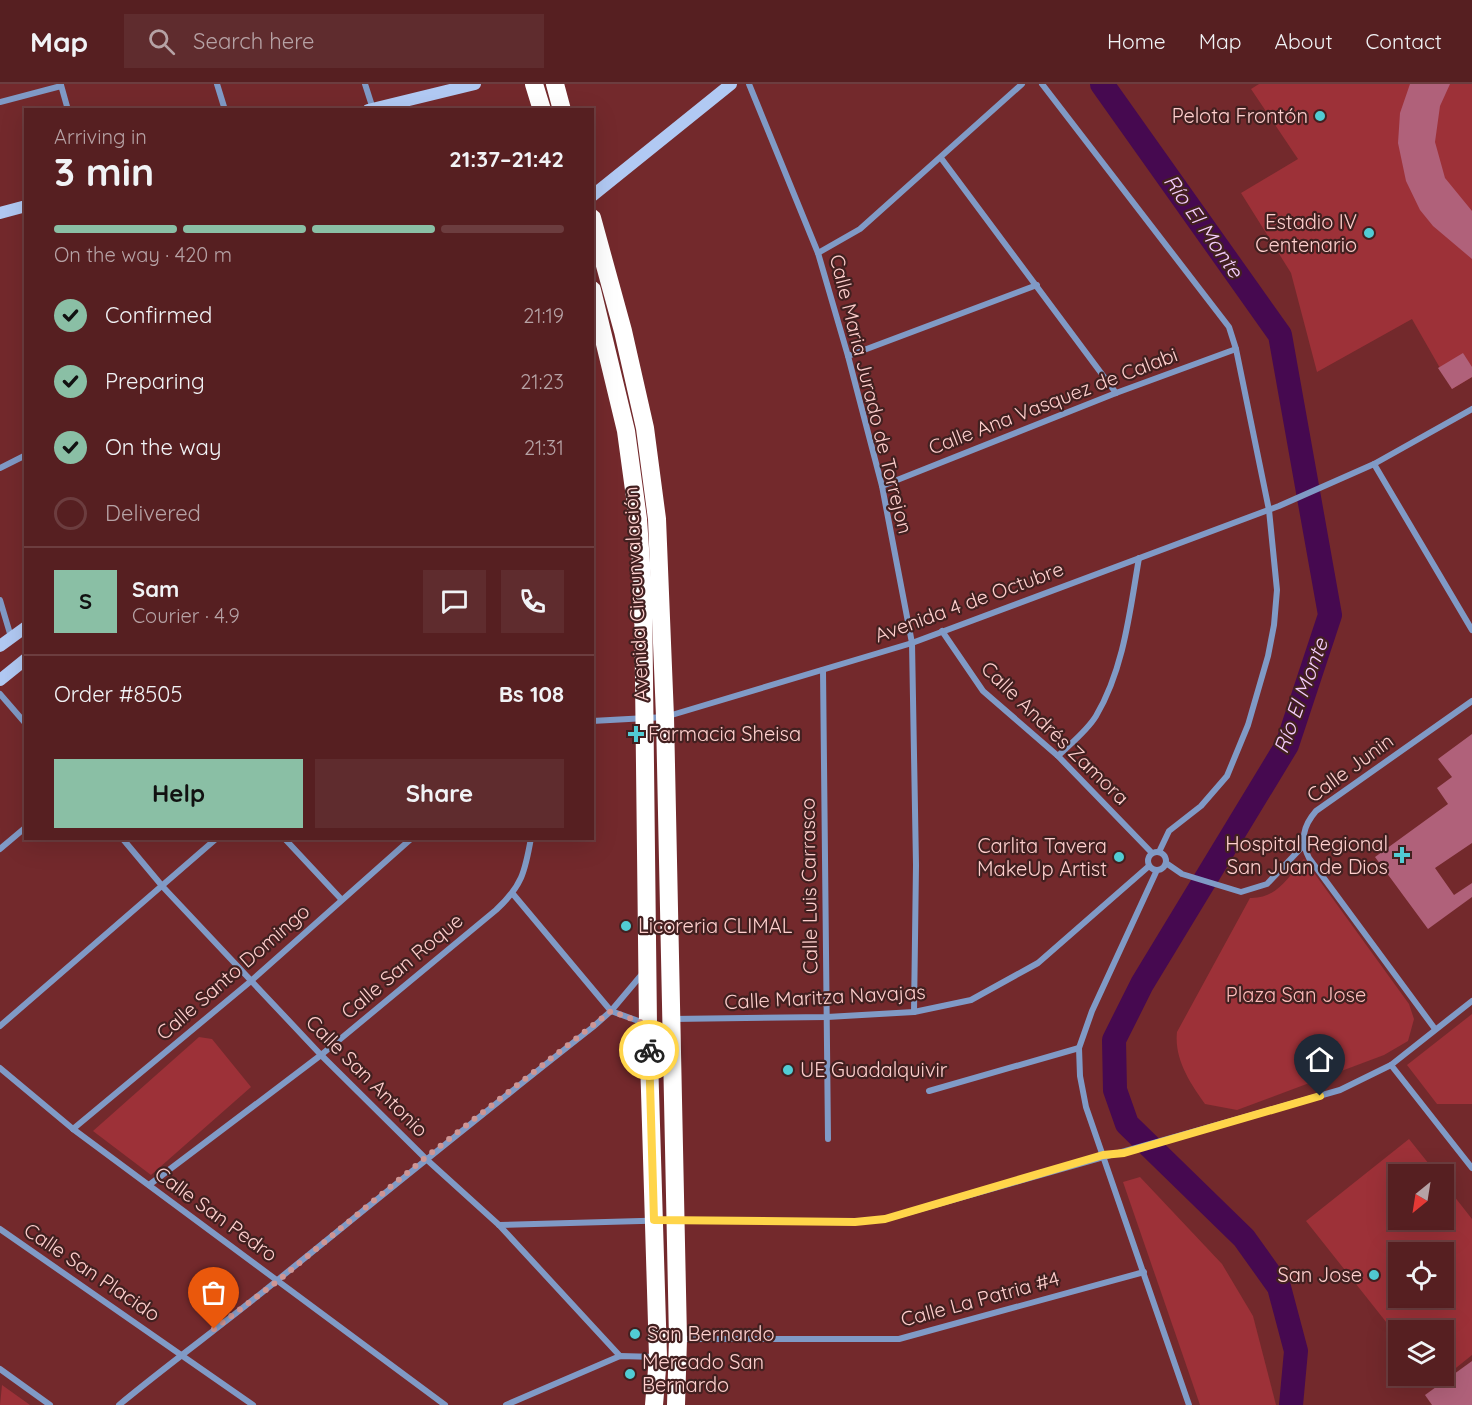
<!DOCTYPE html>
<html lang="en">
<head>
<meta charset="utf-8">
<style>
  :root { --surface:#561f21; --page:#5f2c2e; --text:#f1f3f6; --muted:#b6a2a5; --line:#6c3d3f; --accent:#8abfa5 }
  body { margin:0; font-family:Quicksand,sans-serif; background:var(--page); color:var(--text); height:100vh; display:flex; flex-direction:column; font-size:22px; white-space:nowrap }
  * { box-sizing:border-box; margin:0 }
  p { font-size:20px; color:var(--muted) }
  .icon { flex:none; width:33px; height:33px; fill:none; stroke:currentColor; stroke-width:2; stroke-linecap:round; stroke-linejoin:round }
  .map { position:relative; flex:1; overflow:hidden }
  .details { position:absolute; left:24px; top:24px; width:570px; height:732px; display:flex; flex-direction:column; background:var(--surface); border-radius:0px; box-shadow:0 6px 24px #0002,0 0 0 2px var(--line) }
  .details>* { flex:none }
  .needle { width:39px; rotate:210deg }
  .controls { position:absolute; left:1388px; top:1080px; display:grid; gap:12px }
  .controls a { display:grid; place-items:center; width:66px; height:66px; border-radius:0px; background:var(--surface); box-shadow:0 6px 24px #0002,0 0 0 2px var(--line); font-size:30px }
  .pin { position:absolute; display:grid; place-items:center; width:51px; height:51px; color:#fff; margin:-62px -26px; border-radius:50% 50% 50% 0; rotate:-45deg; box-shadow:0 0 6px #0007 }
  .pin .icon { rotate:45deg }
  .courier { position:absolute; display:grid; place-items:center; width:60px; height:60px; margin:-30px; border:4px solid #ffd54a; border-radius:50%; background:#fff; color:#222; box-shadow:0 2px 8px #0007 }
  .head em { font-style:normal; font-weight:700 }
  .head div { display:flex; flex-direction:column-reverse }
  .head { display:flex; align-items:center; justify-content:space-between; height:102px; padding:0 30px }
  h1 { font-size:39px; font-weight:700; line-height:45px }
  .bar { display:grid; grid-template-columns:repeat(4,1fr); gap:9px 6px; align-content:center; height:72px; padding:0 30px }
  .bar i { height:8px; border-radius:4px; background:var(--line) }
  .bar .active { background:var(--accent) }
  .bar p { grid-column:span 4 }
  .line { display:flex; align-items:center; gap:15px; padding:0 30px; border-top:2px solid var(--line) }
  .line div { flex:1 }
  .round { display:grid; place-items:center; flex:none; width:63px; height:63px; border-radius:0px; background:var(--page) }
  ol { padding:0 30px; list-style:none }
  li { display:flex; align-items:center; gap:18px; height:66px }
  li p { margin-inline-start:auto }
  li .icon { padding:6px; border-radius:50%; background:var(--accent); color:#111; stroke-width:4 }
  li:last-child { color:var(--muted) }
  li i { width:33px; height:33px; border:3px solid var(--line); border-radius:50% }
  .cta { display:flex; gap:12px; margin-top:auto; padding:12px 30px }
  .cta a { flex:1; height:69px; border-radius:0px; background:var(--accent); color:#111; font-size:24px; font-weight:700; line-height:69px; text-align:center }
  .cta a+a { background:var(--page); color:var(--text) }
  header { display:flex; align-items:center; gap:36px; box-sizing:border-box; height:84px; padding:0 30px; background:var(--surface); border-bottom:2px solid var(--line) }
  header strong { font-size:28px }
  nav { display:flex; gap:33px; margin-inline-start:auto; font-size:21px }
  .search { width:420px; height:54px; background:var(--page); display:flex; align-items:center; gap:15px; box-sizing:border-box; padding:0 21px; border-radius:0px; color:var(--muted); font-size:22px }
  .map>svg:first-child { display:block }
  .park { fill:#9d3138; fill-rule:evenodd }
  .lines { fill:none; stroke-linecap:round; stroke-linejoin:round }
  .river { stroke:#460950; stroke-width:24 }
  .building { fill:#b0617a }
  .street { stroke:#809ac6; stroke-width:6 }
  .secondary { stroke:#b1c9f3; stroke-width:12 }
  .highway { stroke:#fff; stroke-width:18 }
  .done { stroke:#ce9695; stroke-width:6; stroke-dasharray:0 10.8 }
  .route { stroke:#ffd54a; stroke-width:8 }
  .poi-dot { fill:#51ccd4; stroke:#422020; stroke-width:2 }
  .labels { text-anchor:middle; stroke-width:4.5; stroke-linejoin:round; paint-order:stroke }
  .poi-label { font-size:20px; fill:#ffd0ce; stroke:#422020; text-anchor:end }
  .street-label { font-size:20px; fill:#ffd0ce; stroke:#422020 }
  .park-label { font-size:20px; fill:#febdbb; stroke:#422020 }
  .water-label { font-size:21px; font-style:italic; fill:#f5cefc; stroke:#422020 }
</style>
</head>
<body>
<header>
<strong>Map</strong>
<div class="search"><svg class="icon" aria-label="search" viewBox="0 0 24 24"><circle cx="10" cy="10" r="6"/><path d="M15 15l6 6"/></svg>Search here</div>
<nav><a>Home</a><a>Map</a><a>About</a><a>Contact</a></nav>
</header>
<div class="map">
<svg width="1472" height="1321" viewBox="0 0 1472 1321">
  <rect width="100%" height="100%" fill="#73292c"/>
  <g class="park">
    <path d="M 1259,0 L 1472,0 L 1472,293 L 1452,305 L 1412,235 L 1317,288 L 1291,189 L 1241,109 L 1298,75 L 1251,5 Z"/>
    <path d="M 1304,775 L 1409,920 L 1414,935 L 1408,957 L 1384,971 L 1237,1026 L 1205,1020 C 1190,999 1174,975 1177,948 L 1250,814 C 1277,815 1288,793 1304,775 Z"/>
    <path d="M 1472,930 L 1472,1020 L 1437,1020 L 1407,981 Z"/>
    <path d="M 199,953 L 212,955 L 251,1003 L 151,1091 L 93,1047 Z"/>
    <path d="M 1409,1055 L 1437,1090 L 1398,1090 L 1398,1136 L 1443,1136 L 1443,1098 L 1472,1135 L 1472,1271 L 1436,1300 L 1429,1292 L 1443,1292 L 1443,1246 L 1398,1246 L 1398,1253 L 1306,1137 ZM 1398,1168 L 1443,1168 L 1443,1214 L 1398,1214 Z"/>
    <path d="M 1140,1093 L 1222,1180 L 1253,1232 L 1276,1321 L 1200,1321 L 1123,1098 Z"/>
    <path d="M 2,1301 L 30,1321 L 0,1321 Z"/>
  </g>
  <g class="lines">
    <path class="river" d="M 1102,0 L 1280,251 L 1330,531 L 1287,661 L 1142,900 L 1114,956 L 1115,1006 L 1127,1040 L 1244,1154 L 1279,1203 L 1296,1267 L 1291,1321"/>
  </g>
  <g class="building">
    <path d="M 1410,0 L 1450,0 L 1440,22 L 1435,58 L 1445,94 L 1472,127 L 1472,175 L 1433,142 L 1420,126 L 1406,97 L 1398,59 L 1400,29 Z"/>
    <path d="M 1463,269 L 1472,283 L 1472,293 L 1452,305 L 1438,284 Z"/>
    <path d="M 1472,650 L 1472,759 L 1435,784 L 1454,811 L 1472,799 L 1472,813 L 1428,845 L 1375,773 L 1448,720 L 1437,704 L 1452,693 L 1438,675 Z"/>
    <path d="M 1472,1277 L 1472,1321 L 1432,1321 L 1425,1311 Z"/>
  </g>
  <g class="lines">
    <g class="street">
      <path d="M 217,0 L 225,26"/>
      <path d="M 365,0 L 373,25"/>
      <path d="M 749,0 L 818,169 L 848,272 L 882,402 L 912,559 L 916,781 L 914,928"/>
      <path d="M 1042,0 L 1229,243 L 1236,265 L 1269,426 L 1277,506 L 1274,541 L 1268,572 L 1248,641 L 1227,692 L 1201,722 L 1169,747 L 1159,768"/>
      <path d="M 61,1 L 68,26"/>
      <path d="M 0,18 L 61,2"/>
      <path d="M 941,74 L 1116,309"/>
      <path d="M 818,169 L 860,145 L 1022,0"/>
      <path d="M 848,272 L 1037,201"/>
      <path d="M 1374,380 L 1472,546"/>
      <path d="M 0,384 L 26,371"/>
      <path d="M 882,402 L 1116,309 L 1236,265"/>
      <path d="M 0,516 L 11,553"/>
      <path d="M 942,547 L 983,607 L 1058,672 L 1152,769"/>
      <path d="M 823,586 L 828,1055"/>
      <path d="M 0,610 L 26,640"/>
      <path d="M 592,637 L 665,633 L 912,559 L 1279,422 L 1374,380 L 1472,325"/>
      <path d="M 1058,672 C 1070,660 1087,647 1096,632 C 1124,585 1130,526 1139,474"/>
      <path d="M 122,754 L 163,803 L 321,971 L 425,1074 L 499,1141 L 620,1272"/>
      <path d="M 284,754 L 341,815"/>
      <path d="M 0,765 L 26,743"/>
      <circle cx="1157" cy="777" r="9"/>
      <path d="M 1166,779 L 1182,790 L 1241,808 L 1267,800 L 1303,762"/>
      <path d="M 1157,786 L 1092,927 L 1079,964 L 1080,992 L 1086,1023 L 1189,1321"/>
      <path d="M 513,810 L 611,927 L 644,939"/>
      <path d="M 672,935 L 827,933 L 914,928 L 971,916 L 1038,879 L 1149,782"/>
      <path d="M 0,942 L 217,754"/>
      <path d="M 1435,945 L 1309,774 C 1300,756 1303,742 1316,727 L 1472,617"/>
      <path d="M 1391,981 L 1472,1084"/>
      <path d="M 0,984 L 73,1045 L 445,1321"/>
      <path d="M 929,1007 L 1079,964"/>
      <path d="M 73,1045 L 251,897 L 412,754"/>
      <path d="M 149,1101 L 321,971 L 496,826 C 522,802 525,788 531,754"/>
      <path d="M 499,1141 L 676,1136 L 855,1138 L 885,1135 L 1340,1006 L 1391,981 L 1472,917"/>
      <path d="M 0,1145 L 253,1321"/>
      <path d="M 679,1255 L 899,1255 L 1144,1188"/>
      <path d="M 0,1285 L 50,1321"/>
      <path d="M 119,1321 C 172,1277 227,1238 280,1194 C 384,1110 487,1026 593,943 L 611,927 L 643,889"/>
      <path d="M 506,1321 L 620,1272 L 657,1273"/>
    </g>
    <g class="secondary">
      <path d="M 368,26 L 475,0"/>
      <path d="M 592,112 L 731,0"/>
      <path d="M 0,129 L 26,122"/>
      <path d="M 0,562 L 26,543"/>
      <path d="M 0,596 L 26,575"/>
    </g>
    <g class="highway">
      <path d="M 534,0 L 542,26"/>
      <path d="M 555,0 L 562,26"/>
      <path d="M 592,134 L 623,247 L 645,344 L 657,435 L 665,633 L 678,1255 L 676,1321"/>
      <path d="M 592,206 L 626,347 L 638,435 L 643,508 L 648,941 L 658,1273 L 654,1321"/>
    </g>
  </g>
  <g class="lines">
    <path class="done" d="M 214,1245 L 279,1196 L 425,1074 L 611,927 L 648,941 L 649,966"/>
    <path class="route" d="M 649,966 L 654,1136 L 855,1138 L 885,1135 L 1103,1071 L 1124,1069 L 1320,1012"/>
  </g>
  <g class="poi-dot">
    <circle cx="1320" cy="32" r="6"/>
    <circle cx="1369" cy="149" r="6"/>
    <path d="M633 641h6v6h6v6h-6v6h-6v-6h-6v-6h6z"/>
    <path d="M1399 762h6v6h6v6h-6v6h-6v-6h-6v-6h6z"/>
    <circle cx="1119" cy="773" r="6"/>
    <circle cx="626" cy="842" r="6"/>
    <circle cx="788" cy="986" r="6"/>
    <circle cx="1374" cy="1191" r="6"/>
    <circle cx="635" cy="1250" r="6"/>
    <circle cx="630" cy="1290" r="6"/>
  </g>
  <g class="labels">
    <g class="poi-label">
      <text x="1308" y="39">Pelota Frontón</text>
      <text x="1357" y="145">Estadio IV<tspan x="1357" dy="23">Centenario</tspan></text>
      <text x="648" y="657" text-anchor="start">Farmacia Sheisa</text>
      <text x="1388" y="767">Hospital Regional<tspan x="1388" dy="23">San Juan de Dios</tspan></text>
      <text x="1107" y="769">Carlita Tavera<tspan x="1107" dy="23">MakeUp Artist</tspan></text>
      <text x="638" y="849" text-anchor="start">Licoreria CLIMAL</text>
      <text x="800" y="993" text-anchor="start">UE Guadalquivir</text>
      <text x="1362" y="1198">San Jose</text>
      <text x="647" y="1257" text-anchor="start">San Bernardo</text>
      <text x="642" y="1285" text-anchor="start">Mercado San<tspan x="642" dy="23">Bernardo</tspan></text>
    </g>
    <g class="street-label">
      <text transform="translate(871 310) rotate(76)" y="7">Calle Maria Jurado de Torrejon</text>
      <text transform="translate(1053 317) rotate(-21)" y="7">Calle Ana Vasquez de Calabi</text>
      <text transform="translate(636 510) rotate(-93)" y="7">Avenida Circunvalación</text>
      <text transform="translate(969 518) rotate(-20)" y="7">Avenida 4 de Octubre</text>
      <text transform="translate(1055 649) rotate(44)" y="7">Calle Andrés Zamora</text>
      <text transform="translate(1350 684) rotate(-36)" y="7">Calle Junin</text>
      <text transform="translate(809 802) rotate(-91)" y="7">Calle Luis Carrasco</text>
      <text transform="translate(402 882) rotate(-40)" y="7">Calle San Roque</text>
      <text transform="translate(233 888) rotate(-41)" y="7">Calle Santo Domingo</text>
      <text transform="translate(825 913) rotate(-3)" y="7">Calle Maritza Navajas</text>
      <text transform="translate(367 992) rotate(45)" y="7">Calle San Antonio</text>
      <text transform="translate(216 1130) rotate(36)" y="7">Calle San Pedro</text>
      <text transform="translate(92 1188) rotate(34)" y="7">Calle San Placido</text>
      <text transform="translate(980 1215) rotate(-15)" y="7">Calle La Patria #4</text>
    </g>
    <g class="park-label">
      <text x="1296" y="918">Plaza San Jose</text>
    </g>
    <g class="water-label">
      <text transform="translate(1203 142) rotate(55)" y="7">Río El Monte</text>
      <text transform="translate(1301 612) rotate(-70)" y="7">Río El Monte</text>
    </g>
  </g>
</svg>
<div class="controls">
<a><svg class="needle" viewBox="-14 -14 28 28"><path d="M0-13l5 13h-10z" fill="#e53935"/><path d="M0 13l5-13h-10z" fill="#b6a2a5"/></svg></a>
<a><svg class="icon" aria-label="locate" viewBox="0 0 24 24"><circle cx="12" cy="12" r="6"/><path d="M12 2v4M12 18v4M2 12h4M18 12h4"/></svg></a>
<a><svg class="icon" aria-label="layers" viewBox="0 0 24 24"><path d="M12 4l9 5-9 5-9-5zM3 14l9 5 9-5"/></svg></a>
</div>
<div class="pin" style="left:214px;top:1245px;background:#ea580c"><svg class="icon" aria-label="bag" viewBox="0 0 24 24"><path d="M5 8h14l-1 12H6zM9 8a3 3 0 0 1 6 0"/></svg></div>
<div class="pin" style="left:1320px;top:1012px;background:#1f2937"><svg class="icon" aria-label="home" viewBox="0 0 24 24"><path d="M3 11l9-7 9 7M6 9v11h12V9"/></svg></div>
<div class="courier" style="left:649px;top:966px"><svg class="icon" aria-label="bike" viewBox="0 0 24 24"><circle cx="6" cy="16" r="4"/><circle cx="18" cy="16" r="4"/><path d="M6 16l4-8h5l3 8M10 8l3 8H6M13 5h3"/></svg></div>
<section class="details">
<div class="head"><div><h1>3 min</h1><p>Arriving in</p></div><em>21:37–21:42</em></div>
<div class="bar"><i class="active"></i><i class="active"></i><i class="active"></i><i></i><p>On the way · 420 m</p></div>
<ol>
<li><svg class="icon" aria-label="check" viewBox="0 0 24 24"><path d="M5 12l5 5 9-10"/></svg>Confirmed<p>21:19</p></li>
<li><svg class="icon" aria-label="check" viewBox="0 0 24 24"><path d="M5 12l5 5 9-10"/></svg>Preparing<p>21:23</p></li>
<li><svg class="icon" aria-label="check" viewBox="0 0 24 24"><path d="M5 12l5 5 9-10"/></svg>On the way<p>21:31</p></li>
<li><i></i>Delivered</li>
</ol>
<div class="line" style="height:108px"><b class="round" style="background:var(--accent);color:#111">S</b><div><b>Sam</b><p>Courier · 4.9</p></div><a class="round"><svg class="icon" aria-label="chat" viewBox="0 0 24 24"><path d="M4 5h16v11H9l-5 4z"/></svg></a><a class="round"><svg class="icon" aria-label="phone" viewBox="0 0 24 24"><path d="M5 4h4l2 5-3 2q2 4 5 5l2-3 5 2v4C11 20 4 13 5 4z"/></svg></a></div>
<div class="line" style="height:78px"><div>Order #8505</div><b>Bs 108</b></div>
<div class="cta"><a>Help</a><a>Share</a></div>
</section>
</div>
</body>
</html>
